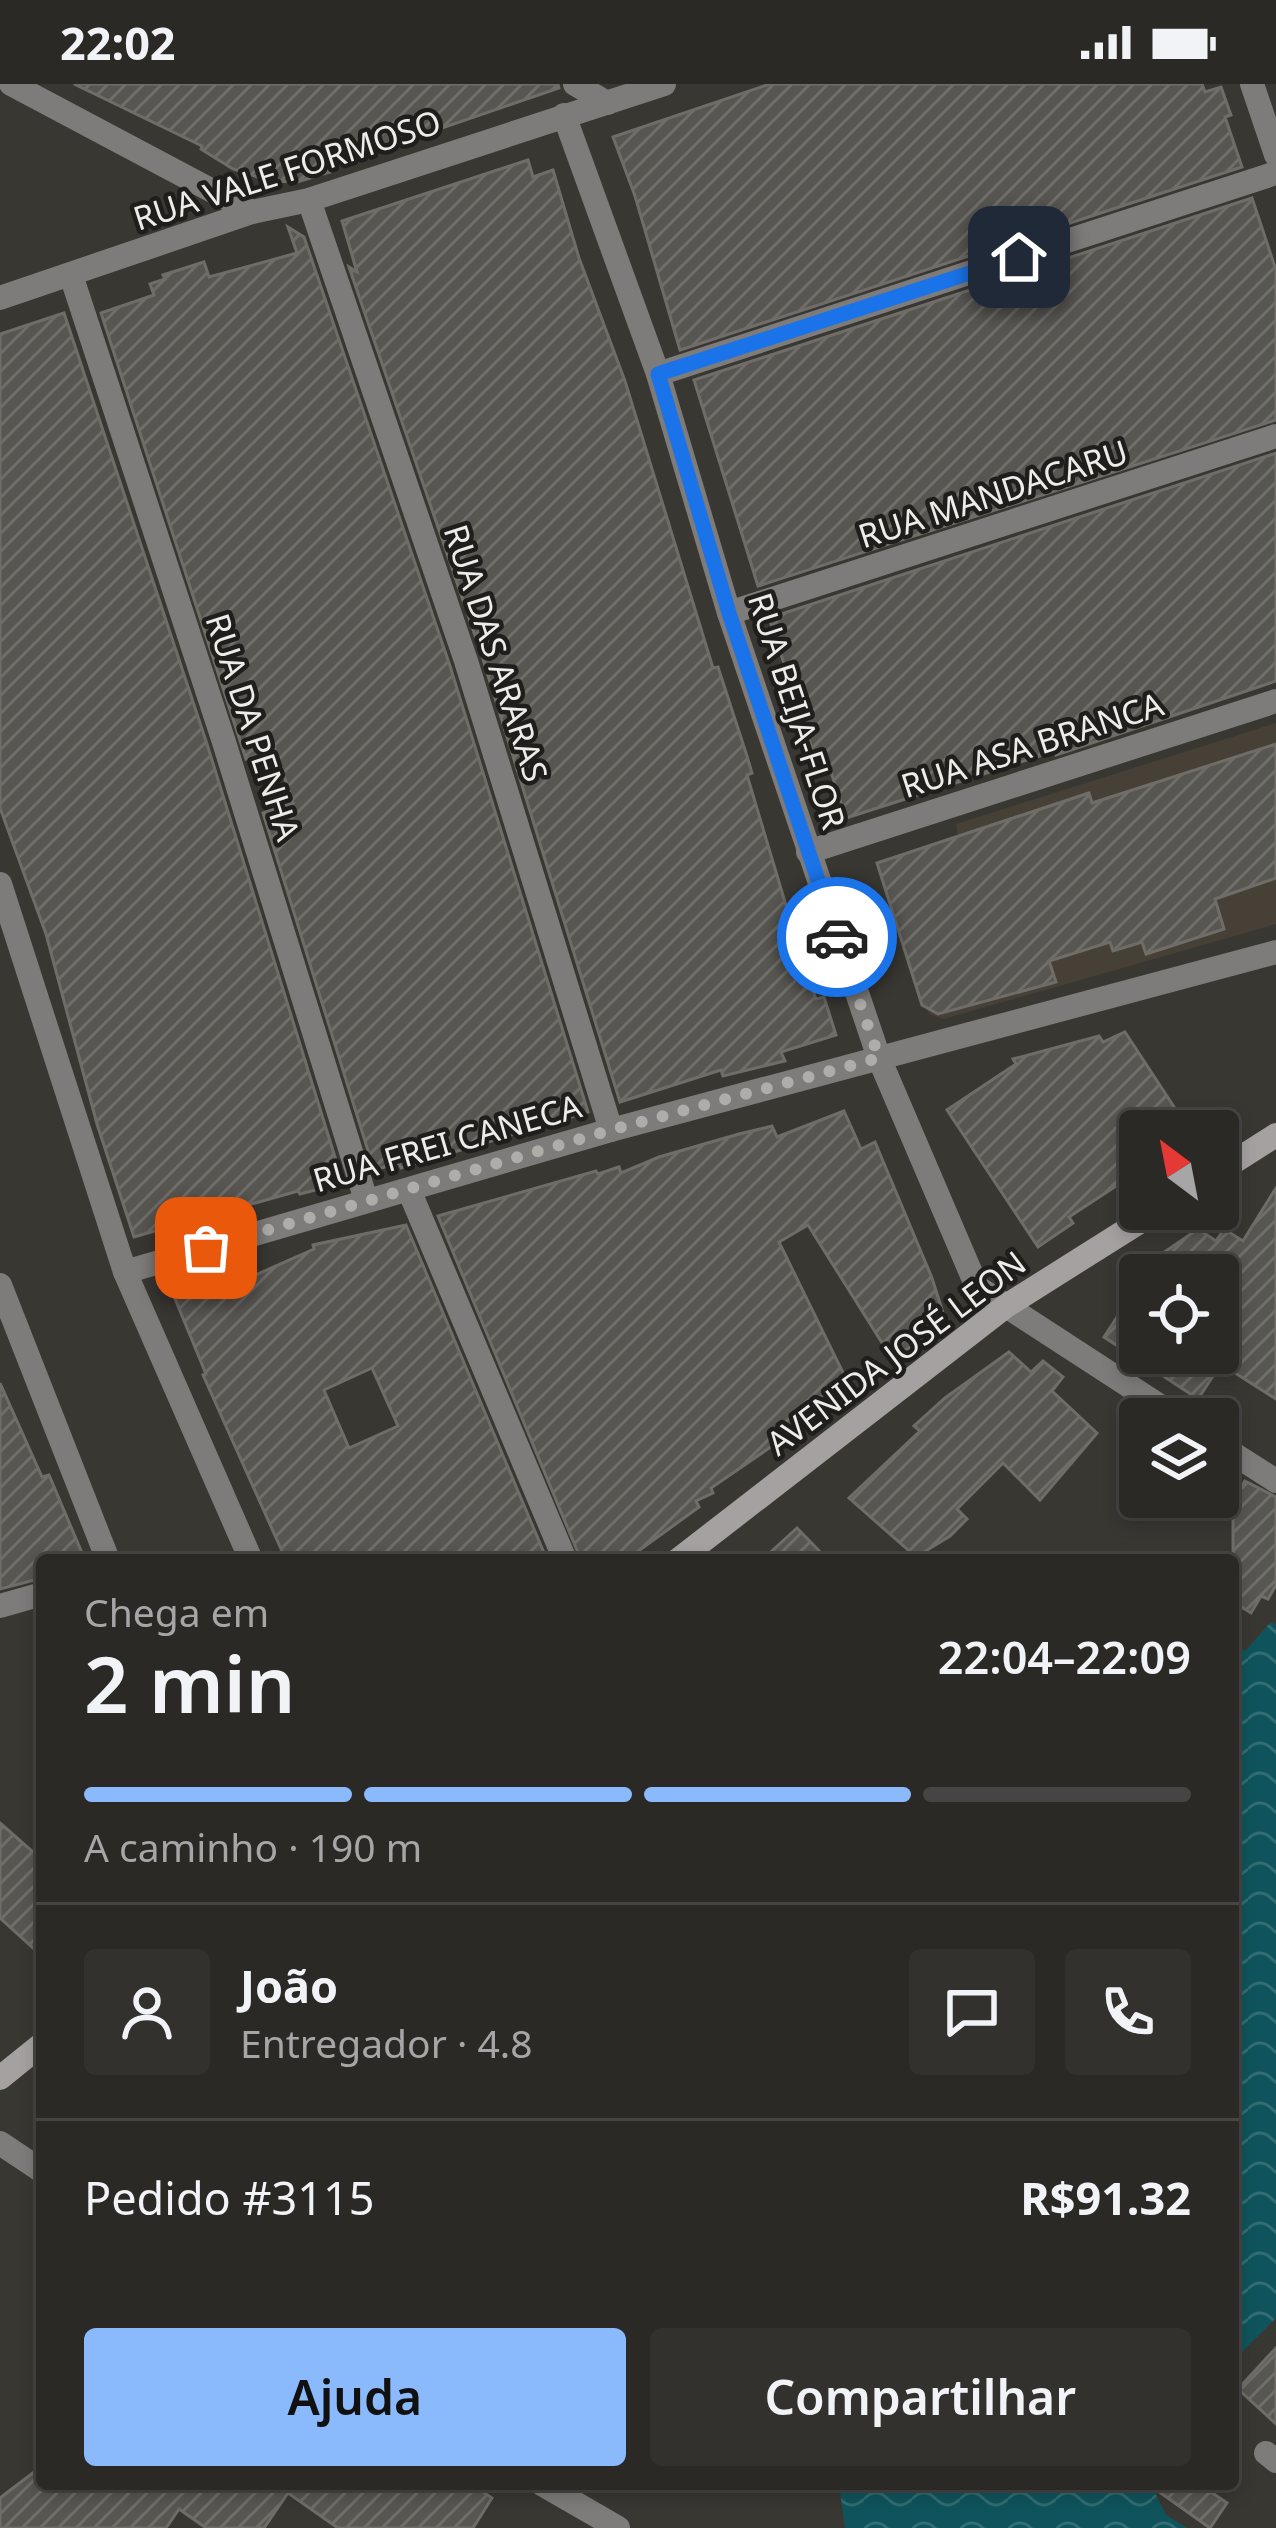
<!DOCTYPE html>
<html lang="pt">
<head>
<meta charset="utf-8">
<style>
  :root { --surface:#2b2926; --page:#33312e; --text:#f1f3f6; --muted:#a6a6a7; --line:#474543; --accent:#8abafc }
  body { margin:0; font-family:"Noto Sans",sans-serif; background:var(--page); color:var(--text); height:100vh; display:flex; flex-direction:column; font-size:45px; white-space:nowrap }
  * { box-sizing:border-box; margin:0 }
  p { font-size:39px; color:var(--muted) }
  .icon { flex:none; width:66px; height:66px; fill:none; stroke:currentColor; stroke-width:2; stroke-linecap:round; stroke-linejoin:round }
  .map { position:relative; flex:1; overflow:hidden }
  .panel { position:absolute; left:36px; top:1470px; width:1203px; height:936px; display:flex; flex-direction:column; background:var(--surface); border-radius:12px; box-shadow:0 6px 18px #0003,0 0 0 3px var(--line) }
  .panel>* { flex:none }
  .needle { width:78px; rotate:328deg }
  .controls { position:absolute; left:1119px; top:1026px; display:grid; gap:24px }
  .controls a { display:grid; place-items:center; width:120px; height:120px; border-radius:12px; background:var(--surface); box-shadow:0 6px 18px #0003,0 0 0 3px var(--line); font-size:60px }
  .pin { position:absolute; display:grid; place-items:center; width:102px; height:102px; color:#fff; margin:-51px; border-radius:24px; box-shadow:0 6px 18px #0006 }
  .courier { position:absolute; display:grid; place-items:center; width:120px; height:120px; margin:-60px; border:9px solid #1a73e8; border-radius:50%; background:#fff; color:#222; box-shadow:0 3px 15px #0007 }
  .summary em { font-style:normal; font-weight:600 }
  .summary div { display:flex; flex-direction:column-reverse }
  .summary { display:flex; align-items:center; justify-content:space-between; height:204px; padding:0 48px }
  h1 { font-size:78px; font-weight:600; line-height:90px }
  .bar { display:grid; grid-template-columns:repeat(4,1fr); gap:18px 12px; align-content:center; height:144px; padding:0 48px }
  .bar i { height:15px; border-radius:9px; background:var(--line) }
  .bar .active { background:var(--accent) }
  .bar p { grid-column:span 4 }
  .line { display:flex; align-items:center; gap:30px; padding:0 48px; border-top:3px solid var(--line) }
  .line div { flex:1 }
  .round { display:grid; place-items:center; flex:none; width:126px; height:126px; border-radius:12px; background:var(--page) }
  .button { display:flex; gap:24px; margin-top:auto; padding:24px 48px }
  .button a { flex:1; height:138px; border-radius:12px; background:var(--accent); color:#111; font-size:48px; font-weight:600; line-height:138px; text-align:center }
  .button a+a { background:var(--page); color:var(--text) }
  .status { display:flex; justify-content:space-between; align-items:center; height:84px; padding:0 60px; background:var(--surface); direction:ltr }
  .status svg { height:33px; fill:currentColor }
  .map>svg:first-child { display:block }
  .built { fill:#464037 }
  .water { fill:url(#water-waves) }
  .building { fill:url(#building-hatch); stroke:#706d69; stroke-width:3; fill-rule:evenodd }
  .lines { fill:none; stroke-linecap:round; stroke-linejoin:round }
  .minor { stroke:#7e7b7b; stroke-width:24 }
  .secondary { stroke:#a6a1a1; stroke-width:24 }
  .done { stroke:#aeada9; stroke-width:12; stroke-dasharray:0 21.6 }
  .route { stroke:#1a73e8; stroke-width:15 }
  .labels { text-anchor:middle; stroke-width:9; stroke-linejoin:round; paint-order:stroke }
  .street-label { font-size:33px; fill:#edece9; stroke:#1f1e1c }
</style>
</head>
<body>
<div class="status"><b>22:02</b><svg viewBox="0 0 49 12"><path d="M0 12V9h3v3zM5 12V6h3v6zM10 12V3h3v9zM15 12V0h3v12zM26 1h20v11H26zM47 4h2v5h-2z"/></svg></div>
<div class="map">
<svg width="1276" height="2444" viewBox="0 0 1276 2444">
  <defs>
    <pattern id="water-waves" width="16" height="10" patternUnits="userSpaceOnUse" patternTransform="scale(3)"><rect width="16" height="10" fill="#0f545c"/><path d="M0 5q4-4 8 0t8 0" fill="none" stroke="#326d73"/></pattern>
    <pattern id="building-hatch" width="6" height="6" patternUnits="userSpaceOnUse" patternTransform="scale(3)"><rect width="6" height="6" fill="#585651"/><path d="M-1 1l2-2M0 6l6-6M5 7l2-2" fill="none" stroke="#706e6a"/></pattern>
  </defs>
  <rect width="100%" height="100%" fill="#393732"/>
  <path class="built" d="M 1276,639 L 1276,840 L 944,935 L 931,931 L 922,919 L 877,779 L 958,754 L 956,740 Z"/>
  <g class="water">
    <path d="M 1271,1538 L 1276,1541 L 1276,2234 L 1233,2277 L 1233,1560 L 1245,1567 Z"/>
    <path d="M 839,2400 L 1151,2400 L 1166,2431 L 1187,2444 L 845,2444 Z"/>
  </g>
  <g class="building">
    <path d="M 74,0 L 558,0 L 559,4 L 328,83 L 330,88 L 297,98 L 270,97 L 233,85 L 201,65 L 202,62 Z"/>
    <path d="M 770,0 L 1202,0 L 1205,8 L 1221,3 L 1231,31 L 1225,33 L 1242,83 L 680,266 L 635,112 L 613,53 Z"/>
    <path d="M 528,76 L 533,93 L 553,86 L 579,174 L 625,297 L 713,584 L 718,583 L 746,669 L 752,689 L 747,691 L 802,875 L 816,915 L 824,913 L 836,951 L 781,968 L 785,977 L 723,992 L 721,986 L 620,1018 L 482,572 L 349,183 L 357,188 L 342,137 Z"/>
    <path d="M 1252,114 L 1276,186 L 1276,336 L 758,502 L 694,296 Z"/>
    <path d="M 288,143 L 304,153 L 450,582 L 588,1028 L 401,1084 L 399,1079 L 374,1086 L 263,729 L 293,719 L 275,665 L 246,675 L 101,229 L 154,211 L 150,200 L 165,195 L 163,191 L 204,178 L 209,193 L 297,169 Z"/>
    <path d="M 64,229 L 207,660 L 343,1099 L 300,1110 L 298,1107 L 134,1153 L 97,1040 L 46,850 L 0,724 L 0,250 Z"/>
    <path d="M 1276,369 L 1276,597 L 1056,671 L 1055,667 L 846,734 L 831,688 L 822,691 L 812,665 L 769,534 Z"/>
    <path d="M 1276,660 L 1276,794 L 1215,815 L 1224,845 L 1146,870 L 1142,858 L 1113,867 L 1110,858 L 1049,877 L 1056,898 L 938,930 L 922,921 L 877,779 L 1089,709 L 1092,719 Z"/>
    <path d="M 1125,948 L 1180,1032 L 1156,1047 L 1140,1047 L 1140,1078 L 1122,1098 L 1069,1133 L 1073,1139 L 1038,1163 L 947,1026 L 1016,980 L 1013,975 L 1099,952 L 1103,958 Z"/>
    <path d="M 844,1027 L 861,1065 L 875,1058 L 932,1194 L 945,1235 L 920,1247 L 925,1256 L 891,1273 L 808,1141 L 779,1158 L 849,1301 L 810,1317 L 816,1332 L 711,1404 L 713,1409 L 696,1417 L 699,1423 L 626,1476 L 581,1476 L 438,1132 L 596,1087 L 598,1090 L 619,1083 L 621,1089 L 659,1073 L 739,1050 L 772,1042 L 777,1053 Z"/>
    <path d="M 1276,1104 L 1276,1315 L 1221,1280 L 1198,1315 L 1104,1253 L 1140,1198 L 1140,1269 L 1218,1269 L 1218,1191 L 1131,1191 L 1198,1145 L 1216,1157 L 1224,1145 L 1243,1157 Z"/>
    <path d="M 406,1141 L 547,1476 L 286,1476 L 203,1291 L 206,1290 L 171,1205 L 248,1185 L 251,1193 L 314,1165 L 313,1161 ZM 372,1284 L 398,1342 L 349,1364 L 324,1306 Z"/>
    <path d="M 1009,1268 L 1031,1288 L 1043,1277 L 1063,1293 L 1052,1307 L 1097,1349 L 1040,1416 L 1003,1379 L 957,1425 L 967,1435 L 950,1452 L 916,1473 L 849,1414 L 920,1347 L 914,1342 L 945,1314 Z"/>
    <path d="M 0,1299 L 42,1393 L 49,1391 L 85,1476 L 42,1476 L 42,1494 L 0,1505 Z"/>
    <path d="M 1245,1397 L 1276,1413 L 1276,1501 L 1268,1515 L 1261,1512 L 1251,1529 L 1233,1518 L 1233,1415 Z"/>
    <path d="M 797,1444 L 828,1476 L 762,1476 Z"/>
    <path d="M 0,1739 L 42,1776 L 42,1872 L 0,1834 Z"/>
    <path d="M 1276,2264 L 1276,2340 L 1238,2305 Z"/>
    <path d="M 42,2382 L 42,2400 L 471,2400 L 492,2414 L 473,2444 L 338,2444 L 288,2409 L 264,2444 L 206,2444 L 179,2425 L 166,2444 L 0,2444 L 0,2414 Z"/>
    <path d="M 1148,2400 L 1199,2400 L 1227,2419 L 1210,2444 Z"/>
  </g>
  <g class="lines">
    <g class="minor">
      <path d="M 11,0 L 252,128"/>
      <path d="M 575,0 L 607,19"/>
      <path d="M 1252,0 L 1276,71"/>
      <path d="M 564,31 L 658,290 L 729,529 L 879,974 L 977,1203 L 1180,1335"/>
      <path d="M 309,116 L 466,577 L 611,1046"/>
      <path d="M 71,191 L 223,655 L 366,1116"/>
      <path d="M 0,214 L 252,128 L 309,116 L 664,0"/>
      <path d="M 658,290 L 1276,89"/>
      <path d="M 729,529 L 1276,352"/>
      <path d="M 808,768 L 1276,617"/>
      <path d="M 0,800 L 125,1188 L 251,1476"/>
      <path d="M 409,1106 L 565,1476"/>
      <path d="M 125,1188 L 611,1046 L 1276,868"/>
      <path d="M 0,1201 L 108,1476"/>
      <path d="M 1218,1360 L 1276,1397"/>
      <path d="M 0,1522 L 42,1510"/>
      <path d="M 0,2059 L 42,2087"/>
      <path d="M 1266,2369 L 1276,2377"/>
      <path d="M 542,2400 L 618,2444"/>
    </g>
    <g class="secondary">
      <path d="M 1218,1088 L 1276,1051"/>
      <path d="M 678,1476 L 1006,1222 L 1160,1125"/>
      <path d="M 0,1994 L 42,1960"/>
    </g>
  </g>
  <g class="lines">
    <path class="done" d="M 206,1164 L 611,1046 L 879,974 L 837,853"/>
    <path class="route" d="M 837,853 L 729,529 L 658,290 L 1019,173"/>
  </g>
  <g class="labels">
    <g class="street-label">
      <text transform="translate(287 86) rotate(-18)" y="12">RUA VALE FORMOSO</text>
      <text transform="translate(993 410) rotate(-18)" y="12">RUA MANDACARU</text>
      <text transform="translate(496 569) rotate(72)" y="12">RUA DAS ARARAS</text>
      <text transform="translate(797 627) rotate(72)" y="12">RUA BEIJA-FLOR</text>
      <text transform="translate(253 643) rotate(72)" y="12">RUA DA PENHA</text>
      <text transform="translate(1032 661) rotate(-18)" y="12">RUA ASA BRANCA</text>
      <text transform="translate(447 1059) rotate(-16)" y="12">RUA FREI CANECA</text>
      <text transform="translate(896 1269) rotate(-37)" y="12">AVENIDA JOSÉ LEON</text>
    </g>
  </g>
</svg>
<div class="controls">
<a><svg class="needle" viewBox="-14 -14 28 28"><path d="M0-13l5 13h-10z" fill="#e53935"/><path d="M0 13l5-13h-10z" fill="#a6a6a7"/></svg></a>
<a><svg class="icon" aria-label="locate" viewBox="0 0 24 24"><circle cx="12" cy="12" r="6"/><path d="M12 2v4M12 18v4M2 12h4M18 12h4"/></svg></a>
<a><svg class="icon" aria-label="layers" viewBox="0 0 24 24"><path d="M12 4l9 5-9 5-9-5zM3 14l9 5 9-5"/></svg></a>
</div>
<div class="pin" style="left:206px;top:1164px;background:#ea580c"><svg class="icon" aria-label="bag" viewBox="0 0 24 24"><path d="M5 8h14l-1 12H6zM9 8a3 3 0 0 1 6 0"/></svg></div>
<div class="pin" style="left:1019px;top:173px;background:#1f2937"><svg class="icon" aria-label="home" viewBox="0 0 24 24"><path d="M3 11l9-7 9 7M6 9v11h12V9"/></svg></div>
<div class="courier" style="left:837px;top:853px"><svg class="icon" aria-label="car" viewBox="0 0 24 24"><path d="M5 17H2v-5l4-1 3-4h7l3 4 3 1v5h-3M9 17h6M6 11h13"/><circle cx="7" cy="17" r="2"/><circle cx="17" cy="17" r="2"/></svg></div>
<section class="panel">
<div class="summary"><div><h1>2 min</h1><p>Chega em</p></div><em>22:04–22:09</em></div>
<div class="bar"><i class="active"></i><i class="active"></i><i class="active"></i><i></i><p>A caminho · 190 m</p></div>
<div class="line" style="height:216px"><a class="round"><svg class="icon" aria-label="person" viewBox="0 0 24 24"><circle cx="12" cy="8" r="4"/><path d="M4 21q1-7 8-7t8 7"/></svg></a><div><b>João</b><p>Entregador · 4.8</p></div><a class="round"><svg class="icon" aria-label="chat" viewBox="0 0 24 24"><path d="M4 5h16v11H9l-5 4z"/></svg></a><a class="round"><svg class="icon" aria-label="phone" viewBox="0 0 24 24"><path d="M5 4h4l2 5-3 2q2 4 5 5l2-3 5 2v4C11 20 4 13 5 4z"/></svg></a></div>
<div class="line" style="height:156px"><div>Pedido #3115</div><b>R$91.32</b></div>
<div class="button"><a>Ajuda</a><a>Compartilhar</a></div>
</section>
</div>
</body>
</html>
